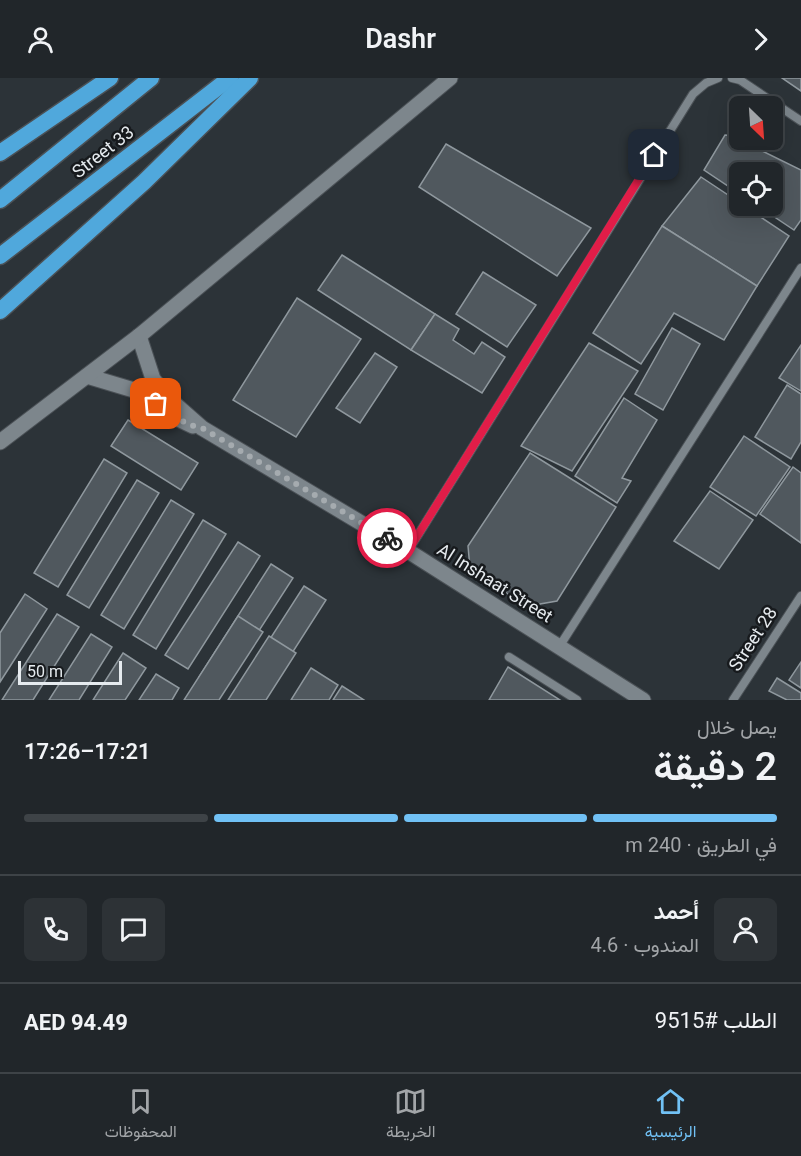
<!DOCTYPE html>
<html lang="ar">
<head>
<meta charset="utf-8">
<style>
  :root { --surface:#21262a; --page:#2d3236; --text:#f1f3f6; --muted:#a2a5a8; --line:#3e4347; --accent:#71c1f5 }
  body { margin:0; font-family:Roboto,Vazirmatn,sans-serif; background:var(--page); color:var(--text); direction:rtl; height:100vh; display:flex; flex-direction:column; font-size:22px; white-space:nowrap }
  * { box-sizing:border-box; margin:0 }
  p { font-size:20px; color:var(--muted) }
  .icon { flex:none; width:33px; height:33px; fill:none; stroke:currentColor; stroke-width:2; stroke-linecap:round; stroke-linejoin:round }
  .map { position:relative; height:622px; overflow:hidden; direction:ltr }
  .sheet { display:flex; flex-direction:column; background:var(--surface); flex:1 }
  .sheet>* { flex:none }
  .needle { width:39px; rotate:155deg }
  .tools { position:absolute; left:729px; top:18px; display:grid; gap:12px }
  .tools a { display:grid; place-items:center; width:54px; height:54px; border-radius:9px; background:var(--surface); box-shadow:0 6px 24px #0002,0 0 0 2px var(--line); font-size:30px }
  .scale { position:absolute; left:18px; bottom:15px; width:104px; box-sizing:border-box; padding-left:6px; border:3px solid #e6ebef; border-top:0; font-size:16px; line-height:21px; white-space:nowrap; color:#e6ebef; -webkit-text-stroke:4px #171a1d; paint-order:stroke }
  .pin { position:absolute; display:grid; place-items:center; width:51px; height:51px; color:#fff; margin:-26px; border-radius:12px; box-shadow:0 3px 9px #0006 }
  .courier { position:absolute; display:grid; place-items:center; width:60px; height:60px; margin:-30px; border:4px solid #e11d48; border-radius:50%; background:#fff; color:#222; box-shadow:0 2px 8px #0007 }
  .head em { font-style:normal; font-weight:600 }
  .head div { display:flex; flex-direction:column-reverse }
  .head { display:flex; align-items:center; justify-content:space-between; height:102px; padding:0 24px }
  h1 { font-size:39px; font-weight:600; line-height:45px }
  .bar { display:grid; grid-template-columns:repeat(4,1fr); gap:9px 6px; align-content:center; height:72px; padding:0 24px }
  .bar i { height:8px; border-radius:4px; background:var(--line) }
  .bar .on { background:var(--accent) }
  .bar p { grid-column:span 4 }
  .line { display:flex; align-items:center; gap:15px; padding:0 24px; border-top:2px solid var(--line) }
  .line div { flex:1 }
  .round { display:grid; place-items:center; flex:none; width:63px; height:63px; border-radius:9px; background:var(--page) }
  header { display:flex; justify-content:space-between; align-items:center; height:78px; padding:0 24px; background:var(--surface); font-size:27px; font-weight:600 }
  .tabs { display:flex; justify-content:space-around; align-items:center; height:84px; border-top:2px solid var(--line); background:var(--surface); font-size:16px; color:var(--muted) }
  .tabs a { display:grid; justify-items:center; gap:3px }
  .tabs .on { color:var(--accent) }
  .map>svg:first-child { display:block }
  .building { fill:#50585e; stroke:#8f989e; stroke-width:1.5 }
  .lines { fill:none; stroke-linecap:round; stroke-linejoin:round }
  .service-casing { stroke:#4b5156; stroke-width:10 }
  .minor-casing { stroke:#4b5156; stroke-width:17 }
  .trunk-casing { stroke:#4b5156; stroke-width:19 }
  .service { stroke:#7d868c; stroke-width:8 }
  .minor { stroke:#7d868c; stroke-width:15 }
  .trunk { stroke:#50a8dc; stroke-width:16 }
  .done { stroke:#a5abaf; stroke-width:6; stroke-dasharray:0 10.8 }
  .route { stroke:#e11d48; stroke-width:8 }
  .labels { text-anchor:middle; stroke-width:5; stroke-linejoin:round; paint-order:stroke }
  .street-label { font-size:18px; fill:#e6ebef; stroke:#171a1d }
</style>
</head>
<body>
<header><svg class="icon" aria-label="forward" viewBox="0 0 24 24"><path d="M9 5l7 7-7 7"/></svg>Dashr<svg class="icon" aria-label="person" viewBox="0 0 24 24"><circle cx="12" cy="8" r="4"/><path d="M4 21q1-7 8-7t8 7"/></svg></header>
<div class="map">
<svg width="801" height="622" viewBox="0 0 801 622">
  <rect width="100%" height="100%" fill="#2c3338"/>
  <g class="building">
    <path d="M 782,0 L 801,0 L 801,13 Z"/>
    <path d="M 725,57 L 737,58 L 740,62 L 801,92 L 801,142 L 794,152 L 758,128 L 772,128 L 772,94 L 740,94 L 740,116 L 704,92 Z"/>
    <path d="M 446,66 L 591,150 L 557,198 L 419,109 Z"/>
    <path d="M 701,99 L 740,125 L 740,128 L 744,128 L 789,158 L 757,208 L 662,148 Z"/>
    <path d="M 662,148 L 757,208 L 724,262 L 674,235 L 641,286 L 593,255 Z"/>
    <path d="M 342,177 L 435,236 L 411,272 L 318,212 Z"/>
    <path d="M 483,194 L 536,227 L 507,269 L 456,236 Z"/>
    <path d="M 297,220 L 361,261 L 296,359 L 233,322 Z"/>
    <path d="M 435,236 L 459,251 L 453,262 L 474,276 L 482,264 L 505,279 L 482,315 L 411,272 Z"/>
    <path d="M 672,250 L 700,266 L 663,332 L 635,316 Z"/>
    <path d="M 589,265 L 638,293 L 572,393 L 521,368 Z"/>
    <path d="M 801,267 L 801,313 L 779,300 Z"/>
    <path d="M 375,275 L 397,289 L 360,345 L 336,330 Z"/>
    <path d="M 787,307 L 801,316 L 801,364 L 791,381 L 755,359 Z"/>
    <path d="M 624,320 L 657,342 L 622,400 L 631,403 L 617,425 L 575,398 Z"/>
    <path d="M 128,342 L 198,385 L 181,412 L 111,368 Z"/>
    <path d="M 744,358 L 790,389 L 756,438 L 710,409 Z"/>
    <path d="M 530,375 L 616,429 L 557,523 L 540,526 L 533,533 L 470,490 L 468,468 Z"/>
    <path d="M 104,381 L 127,395 L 58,509 L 34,495 Z"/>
    <path d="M 793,389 L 801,395 L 801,465 L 760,436 Z"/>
    <path d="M 137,402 L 159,415 L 89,530 L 67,517 Z"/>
    <path d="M 710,413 L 753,442 L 719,491 L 674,463 Z"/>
    <path d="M 171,422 L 194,436 L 124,551 L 101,537 Z"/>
    <path d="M 203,442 L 226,456 L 156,571 L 133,557 Z"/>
    <path d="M 238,464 L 260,478 L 188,591 L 165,577 Z"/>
    <path d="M 271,486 L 293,500 L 220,613 L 199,599 Z"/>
    <path d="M 304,508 L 326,522 L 262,622 L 236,622 L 232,620 Z"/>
    <path d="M 25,516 L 47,531 L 0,604 L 0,555 Z"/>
    <path d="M 57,536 L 79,549 L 33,622 L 2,622 Z"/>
    <path d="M 238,538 L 263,554 L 219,622 L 184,622 Z"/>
    <path d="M 91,556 L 112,569 L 79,622 L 49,622 Z"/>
    <path d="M 269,558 L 296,575 L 266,622 L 228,622 Z"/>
    <path d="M 123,575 L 146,590 L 125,622 L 93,622 Z"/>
    <path d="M 801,584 L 801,610 L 789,602 Z"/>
    <path d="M 508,589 L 560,622 L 489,622 Z"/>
    <path d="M 311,590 L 338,607 L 329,622 L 291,622 Z"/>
    <path d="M 156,596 L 179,610 L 172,622 L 139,622 Z"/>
    <path d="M 777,600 L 801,615 L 801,622 L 787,622 L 769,613 Z"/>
    <path d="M 342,608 L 364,622 L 333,622 Z"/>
  </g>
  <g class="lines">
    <g class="service-casing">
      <g id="service">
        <path d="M 732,0 L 740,2 L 801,43"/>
        <path d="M 408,473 L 693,16 L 706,5 L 718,0"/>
        <path d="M 559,569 L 801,190"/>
        <path d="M 509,579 L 577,622"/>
        <path d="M 733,622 L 801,518"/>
      </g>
    </g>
    <g class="minor-casing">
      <g id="minor">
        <path d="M 139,258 L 153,301 L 169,321 L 202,350 L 408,473 L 643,622"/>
        <path d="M 87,298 L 137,313 L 174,339 L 193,348"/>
        <path d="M 0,364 L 139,258 L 450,0"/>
      </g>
    </g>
    <g class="trunk-casing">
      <g id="trunk">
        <path d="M 0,75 L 110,0"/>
        <path d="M 0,122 L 151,0"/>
        <path d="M 0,178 L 230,0"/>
        <path d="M 0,233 L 144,104 L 250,0"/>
      </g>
    </g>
    <use href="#service" class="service"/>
    <use href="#minor" class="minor"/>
    <use href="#trunk" class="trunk"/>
  </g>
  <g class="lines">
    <path class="done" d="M 156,326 L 187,346 L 202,350 L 387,460"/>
    <path class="route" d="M 387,460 L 408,473 L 654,77"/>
  </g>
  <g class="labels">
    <g class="street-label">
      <text transform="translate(103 74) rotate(-38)" y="6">Street 33</text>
      <text transform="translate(495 505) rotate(32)" y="6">Al Inshaat Street</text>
      <text transform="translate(753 561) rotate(-57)" y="6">Street 28</text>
    </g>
  </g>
</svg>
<div class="tools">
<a><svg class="needle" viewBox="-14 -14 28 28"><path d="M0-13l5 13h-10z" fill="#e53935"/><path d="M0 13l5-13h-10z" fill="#a2a5a8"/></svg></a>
<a><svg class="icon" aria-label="locate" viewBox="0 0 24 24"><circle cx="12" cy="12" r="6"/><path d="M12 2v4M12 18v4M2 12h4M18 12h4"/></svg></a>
</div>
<div class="scale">50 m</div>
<div class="pin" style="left:156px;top:326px;background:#ea580c"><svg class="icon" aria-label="bag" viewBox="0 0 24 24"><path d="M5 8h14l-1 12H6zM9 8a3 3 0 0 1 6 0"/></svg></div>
<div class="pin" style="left:654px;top:77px;background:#1f2937"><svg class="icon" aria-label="home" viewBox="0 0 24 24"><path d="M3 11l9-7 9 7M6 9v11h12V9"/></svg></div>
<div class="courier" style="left:387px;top:460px"><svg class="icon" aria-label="bike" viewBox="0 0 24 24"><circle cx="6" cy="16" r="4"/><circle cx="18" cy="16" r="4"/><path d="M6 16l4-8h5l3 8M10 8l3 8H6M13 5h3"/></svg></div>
</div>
<section class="sheet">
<div class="head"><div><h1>2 دقيقة</h1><p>يصل خلال</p></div><em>17:21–17:26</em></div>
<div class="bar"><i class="on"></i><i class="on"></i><i class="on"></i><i></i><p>في الطريق · 240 m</p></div>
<div class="line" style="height:108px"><a class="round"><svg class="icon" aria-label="person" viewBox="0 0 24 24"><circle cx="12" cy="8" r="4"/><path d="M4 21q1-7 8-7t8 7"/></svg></a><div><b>أحمد</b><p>المندوب · 4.6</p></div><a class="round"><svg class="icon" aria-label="chat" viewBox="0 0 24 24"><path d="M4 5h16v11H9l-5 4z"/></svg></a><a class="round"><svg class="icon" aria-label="phone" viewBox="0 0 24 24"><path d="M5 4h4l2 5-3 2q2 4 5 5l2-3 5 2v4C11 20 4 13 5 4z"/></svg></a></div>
<div class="line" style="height:78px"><div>الطلب #9515</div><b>AED 94.49</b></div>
</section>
<nav class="tabs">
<a class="on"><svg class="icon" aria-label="home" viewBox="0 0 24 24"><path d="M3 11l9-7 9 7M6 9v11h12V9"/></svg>الرئيسية</a>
<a><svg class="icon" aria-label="map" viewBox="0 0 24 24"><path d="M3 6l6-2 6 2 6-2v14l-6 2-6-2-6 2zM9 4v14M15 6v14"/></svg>الخريطة</a>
<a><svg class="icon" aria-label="saved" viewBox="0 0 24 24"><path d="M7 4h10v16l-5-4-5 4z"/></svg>المحفوظات</a>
</nav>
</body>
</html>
